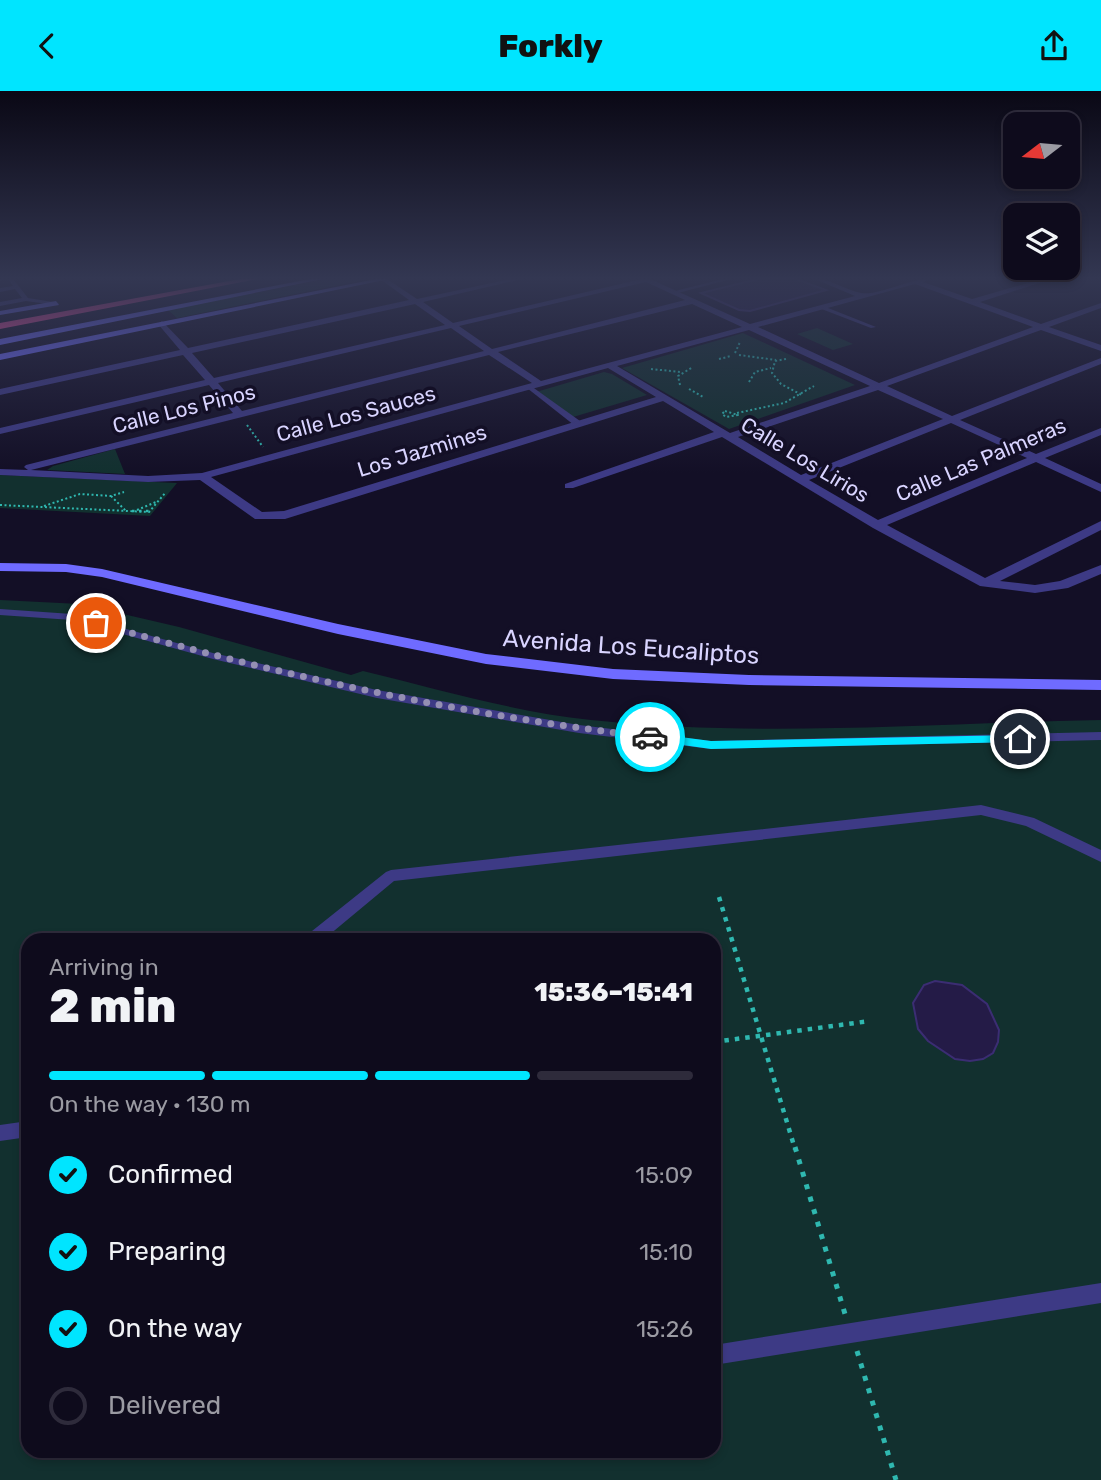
<!DOCTYPE html>
<html lang="en">
<head>
<meta charset="utf-8">
<style>
  :root { --surface:#0e0b1c; --page:#171425; --text:#f1f3f6; --muted:#9b9ba3; --line:#2e2b3b; --accent:#00e5ff }
  body { margin:0; font-family:Rubik,sans-serif; background:var(--page); color:var(--text); height:100vh; display:flex; flex-direction:column; font-size:26px; white-space:nowrap }
  * { box-sizing:border-box; margin:0 }
  p { font-size:23px; color:var(--muted) }
  .icon { flex:none; width:38px; height:38px; fill:none; stroke:currentColor; stroke-width:2; stroke-linecap:round; stroke-linejoin:round }
  .map { position:relative; flex:1; overflow:hidden }
  .details { position:absolute; left:21px; top:842px; width:700px; height:525px; display:flex; flex-direction:column; background:var(--surface); border-radius:21px; box-shadow:0 4px 10px #0003,0 0 0 2px var(--line) }
  .details>* { flex:none }
  .needle { width:46px; rotate:254deg }
  .tools { position:absolute; left:1003px; top:21px; display:grid; gap:14px }
  .tools a { display:grid; place-items:center; width:77px; height:77px; border-radius:14px; background:var(--surface); box-shadow:0 4px 10px #0003,0 0 0 2px var(--line); font-size:35px }
  .pin { position:absolute; display:grid; place-items:center; width:60px; height:60px; color:#fff; margin:-30px; border:4px solid #fff; border-radius:50%; box-shadow:0 2px 7px #0007 }
  .courier { position:absolute; display:grid; place-items:center; width:70px; height:70px; margin:-35px; border:5px solid #00e5ff; border-radius:50%; background:#fff; color:#222; box-shadow:0 2px 9px #0007 }
  .summary em { font-style:normal; font-weight:800 }
  .summary div { display:flex; flex-direction:column-reverse }
  .summary { display:flex; align-items:center; justify-content:space-between; height:119px; padding:0 28px }
  h1 { font-size:46px; font-weight:800; line-height:52px }
  .bar { display:grid; grid-template-columns:repeat(4,1fr); gap:10px 7px; align-content:center; height:84px; padding:0 28px }
  .bar i { height:9px; border-radius:5px; background:var(--line) }
  .bar .selected { background:var(--accent) }
  .bar p { grid-column:span 4 }
  ol { padding:0 28px; list-style:none }
  li { display:flex; align-items:center; gap:21px; height:77px }
  li p { margin-inline-start:auto }
  li .icon { padding:7px; border-radius:50%; background:var(--accent); color:#111; stroke-width:4 }
  li:last-child { color:var(--muted) }
  li i { width:38px; height:38px; border:4px solid var(--line); border-radius:50% }
  header { display:flex; justify-content:space-between; align-items:center; height:91px; padding:0 28px; background:var(--accent); color:#111; font-size:32px; font-weight:800 }
  .map>svg:first-child { display:block }
  .green { fill:#12302f; fill-rule:evenodd }
  .building { fill:#241b47; stroke:#3b2d73; stroke-width:2 }
  .lines { fill:none; stroke-linecap:round; stroke-linejoin:round }
  .path-far3 { stroke:#2fb8b0; stroke-width:2; stroke-dasharray:2 2.5; stroke-linecap:butt }
  .path-far2 { stroke:#2fb8b0; stroke-width:2.5; stroke-dasharray:2.5 4.5; stroke-linecap:butt }
  .path-far1 { stroke:#2fb8b0; stroke-width:4.5; stroke-dasharray:4.5 6; stroke-linecap:butt }
  .path { stroke:#2fb8b0; stroke-width:5; stroke-dasharray:5 8; stroke-linecap:butt }
  .lane { fill:#3d3a85; fill-rule:evenodd }
  .street { fill:#3d3a85; fill-rule:evenodd }
  .secondary { fill:#6f6bff; fill-rule:evenodd }
  .highway { fill:#ff4fa3; fill-rule:evenodd }
  .route { fill:#00e5ff }
  .done { stroke:#948fb3; stroke-width:7; stroke-dasharray:0 12.6 }
  .labels { text-anchor:middle; stroke-width:7; stroke-linejoin:round; paint-order:stroke }
  .far-street-label { font-size:21px; fill:#d9d4ff; stroke:#130f26 }
  .street-label { font-size:24px; fill:#d9d4ff; stroke:#130f26 }
</style>
</head>
<body>
<header><svg class="icon" aria-label="back" viewBox="0 0 24 24"><path d="M15 5l-7 7 7 7"/></svg>Forkly<svg class="icon" aria-label="share" viewBox="0 0 24 24"><path d="M12 15V3M7 8l5-5 5 5M5 13v7h14v-7"/></svg></header>
<div class="map">
<svg width="1101" height="1389" viewBox="0 0 1101 1389">
  <rect width="100%" height="100%" fill="#130f26"/>
  <g class="green">
    <path d="M 326,188 L 368,188 L 177,227 L 168,219 Z"/>
    <path d="M 817,237 L 853,253 L 833,259 L 797,243 Z"/>
    <path d="M 743,242 L 855,294 L 729,338 L 622,277 Z"/>
    <path d="M 604,281 L 612,283 L 647,304 L 573,326 L 536,301 Z"/>
    <path d="M 115,358 L 125,383 L 47,379 L 53,375 Z"/>
    <path d="M 0,384 L 177,392 L 150,425 L 0,417 Z"/>
    <path d="M 0,509 L 80,513 L 179,536 L 351,584 L 363,580 C 438,598 514,621 591,629 C 760,647 932,632 1101,629 L 1101,1389 L 0,1389 ZM 28,849 L 714,849 L 714,1360 L 28,1360 Z"/>
  </g>
  <g class="building">
    <path d="M 758,188 L 796,188 L 826,199 L 750,220 L 739,219 L 701,202 Z"/>
    <path d="M 935,890 L 962,894 L 987,913 L 999,939 L 998,951 L 993,962 L 983,968 L 970,970 L 955,968 L 928,950 L 918,938 L 913,912 L 924,894 Z"/>
  </g>
  <g class="lines">
    <g class="path-far3">
      <path d="M 735,262 L 740,251"/>
      <path d="M 739,264 L 776,269"/>
      <path d="M 719,268 L 731,265"/>
      <path d="M 786,268 L 775,270 L 772,282 L 781,293 L 802,304"/>
      <path d="M 651,278 L 681,281"/>
      <path d="M 749,291 L 755,281 L 771,277"/>
      <path d="M 680,294 L 678,285 L 693,276"/>
      <path d="M 689,298 L 703,306"/>
      <path d="M 725,320 L 738,324 L 726,326 L 722,323 Z"/>
      <path d="M 737,322 L 784,312 L 814,295"/>
      <path d="M 247,334 L 263,356"/>
      <path d="M 111,405 L 126,420"/>
      <path d="M 0,414 L 149,421 L 166,401"/>
      <path d="M 44,415 L 80,403 L 111,405 L 124,401"/>
      <path d="M 137,419 L 156,411"/>
    </g>
    <path class="path-far2" d="M 132,420 L 150,420"/>
    <g class="path-far1">
      <path d="M 719,806 L 795,1058"/>
      <path d="M 714,951 L 870,930"/>
    </g>
    <g class="path">
      <path d="M 795,1056 L 845,1223"/>
      <path d="M 857,1260 L 896,1389"/>
    </g>
    <g class="lane">
      <path d="M 0,188 L 5,188 L 0,190 Z"/>
      <path d="M 8,188 L 13,188 L 28,207 L 59,212 L 56,214 L 26,210 L 0,215 L 0,211 L 22,207 L 15,198 L 0,201 L 0,197 L 13,195 Z"/>
      <path d="M 723,188 L 731,188 L 674,203 L 671,201 Z"/>
      <path d="M 819,215 L 823,215 L 876,236 L 871,237 L 819,217 Z"/>
      <path d="M 527,295 L 531,295 L 580,330 L 580,334 L 574,334 L 527,297 Z"/>
      <path d="M 0,518 L 72,523 L 213,562 L 377,599 L 579,634 L 711,650 L 1101,641 L 1101,649 L 711,658 L 579,642 L 377,607 L 213,568 L 72,529 L 0,524 Z"/>
      <path d="M 981,714 L 1034,727 L 1101,759 L 1101,771 L 1026,735 L 981,724 L 394,790 L 323,849 L 305,849 L 307,844 L 386,781 L 391,779 Z"/>
      <path d="M 28,1030 L 28,1046 L 0,1050 L 0,1034 Z"/>
      <path d="M 1101,1192 L 1101,1212 L 714,1274 L 714,1254 Z"/>
    </g>
    <path class="street" d="M 380,188 L 387,188 L 417,208 L 510,188 L 522,188 L 423,211 L 453,232 L 642,188 L 650,188 L 750,233 L 855,205 L 815,188 C 832,188 845,199 861,202 C 878,205 909,188 929,188 L 923,191 L 972,208 L 1042,188 L 1052,188 L 980,211 L 1041,233 L 1101,212 L 1101,217 L 1049,236 L 1101,254 L 1101,260 L 1041,239 L 887,295 L 952,325 L 1101,267 L 1101,273 L 960,329 L 1036,363 L 1101,337 L 1101,344 L 1045,367 L 1101,393 L 1101,401 L 1036,371 L 887,434 L 985,487 L 1101,430 L 1101,439 L 1000,490 L 1035,494 L 1060,490 L 1101,474 L 1101,483 L 1068,497 L 1035,502 L 980,495 L 873,437 L 722,346 L 573,397 L 565,397 L 565,393 L 714,341 L 663,310 L 285,428 L 255,428 L 200,389 L 148,391 L 0,384 L 0,378 L 28,379 L 24,376 L 26,374 L 233,322 L 209,294 L 0,343 L 0,337 L 205,289 L 183,264 L 0,304 L 0,298 L 180,259 L 158,233 L 162,230 L 188,257 L 409,209 ZM 646,191 L 685,209 L 492,258 L 459,235 ZM 915,193 L 1033,236 L 879,292 L 758,236 ZM 415,213 L 445,234 L 214,287 L 192,262 ZM 692,213 L 742,236 L 541,290 L 498,261 ZM 451,237 L 484,260 L 242,320 L 218,292 ZM 749,239 L 870,295 L 730,342 L 617,275 ZM 489,264 L 532,292 L 202,382 L 148,385 L 31,379 ZM 608,277 L 656,306 L 284,420 L 262,421 L 211,386 ZM 878,299 L 943,328 L 801,384 L 738,346 ZM 951,332 L 1027,367 L 878,429 L 809,389 Z"/>
    <g class="secondary">
      <path d="M 310,188 L 323,188 L 0,254 L 0,248 Z"/>
      <path d="M 376,188 L 389,188 L 0,269 L 0,263 Z"/>
      <path d="M 56,210 L 59,214 L 0,224 L 0,220 Z"/>
      <path d="M 0,472 L 66,473 L 102,478 L 338,533 L 486,563 L 613,578 L 749,584 L 1101,589 L 1101,599 L 749,594 L 613,588 L 486,573 L 338,543 L 102,486 L 66,481 L 0,480 Z"/>
    </g>
    <path class="highway" d="M 240,188 L 257,188 L 0,238 L 0,232 Z"/>
  </g>
  <linearGradient id="sky" x2="0" y2="1"><stop stop-color="#0a0815"/><stop offset="0.49" stop-color="#333752"/><stop offset="1" stop-color="#333752" stop-opacity="0"/></linearGradient>
  <rect width="1101" height="382" fill="url(#sky)"/>
  <path class="route" d="M 650,642 L 711,650 L 1020,644 L 1025,648 L 1020,651 L 711,658 L 647,649 L 647,644 Z"/>
  <g class="lines">
    <path class="done" d="M 96,532 C 278,584 462,624 650,646"/>
  </g>
  <g class="labels">
    <g class="far-street-label">
      <text transform="translate(184 318) rotate(-14)" y="7">Calle Los Pinos</text>
      <text transform="translate(356 323) rotate(-15)" y="7">Calle Los Sauces</text>
      <text transform="translate(422 360) rotate(-17)" y="7">Los Jazmines</text>
      <text transform="translate(805 369) rotate(31)" y="7">Calle Los Lirios</text>
      <text transform="translate(981 369) rotate(-23)" y="7">Calle Las Palmeras</text>
    </g>
    <g class="street-label">
      <text transform="translate(631 556) rotate(4)" y="8">Avenida Los Eucaliptos</text>
    </g>
  </g>
</svg>
<div class="tools">
<a><svg class="needle" viewBox="-14 -14 28 28"><path d="M0-13l5 13h-10z" fill="#e53935"/><path d="M0 13l5-13h-10z" fill="#9b9ba3"/></svg></a>
<a><svg class="icon" aria-label="layers" viewBox="0 0 24 24"><path d="M12 4l9 5-9 5-9-5zM3 14l9 5 9-5"/></svg></a>
</div>
<div class="pin" style="left:96px;top:532px;background:#ea580c"><svg class="icon" aria-label="bag" viewBox="0 0 24 24"><path d="M5 8h14l-1 12H6zM9 8a3 3 0 0 1 6 0"/></svg></div>
<div class="pin" style="left:1020px;top:648px;background:#1f2937"><svg class="icon" aria-label="home" viewBox="0 0 24 24"><path d="M3 11l9-7 9 7M6 9v11h12V9"/></svg></div>
<div class="courier" style="left:650px;top:646px"><svg class="icon" aria-label="car" viewBox="0 0 24 24"><path d="M5 17H2v-5l4-1 3-4h7l3 4 3 1v5h-3M9 17h6M6 11h13"/><circle cx="7" cy="17" r="2"/><circle cx="17" cy="17" r="2"/></svg></div>
<section class="details">
<div class="summary"><div><h1>2 min</h1><p>Arriving in</p></div><em>15:36–15:41</em></div>
<div class="bar"><i class="selected"></i><i class="selected"></i><i class="selected"></i><i></i><p>On the way · 130 m</p></div>
<ol>
<li><svg class="icon" aria-label="check" viewBox="0 0 24 24"><path d="M5 12l5 5 9-10"/></svg>Confirmed<p>15:09</p></li>
<li><svg class="icon" aria-label="check" viewBox="0 0 24 24"><path d="M5 12l5 5 9-10"/></svg>Preparing<p>15:10</p></li>
<li><svg class="icon" aria-label="check" viewBox="0 0 24 24"><path d="M5 12l5 5 9-10"/></svg>On the way<p>15:26</p></li>
<li><i></i>Delivered</li>
</ol>
</section>
</div>
</body>
</html>
